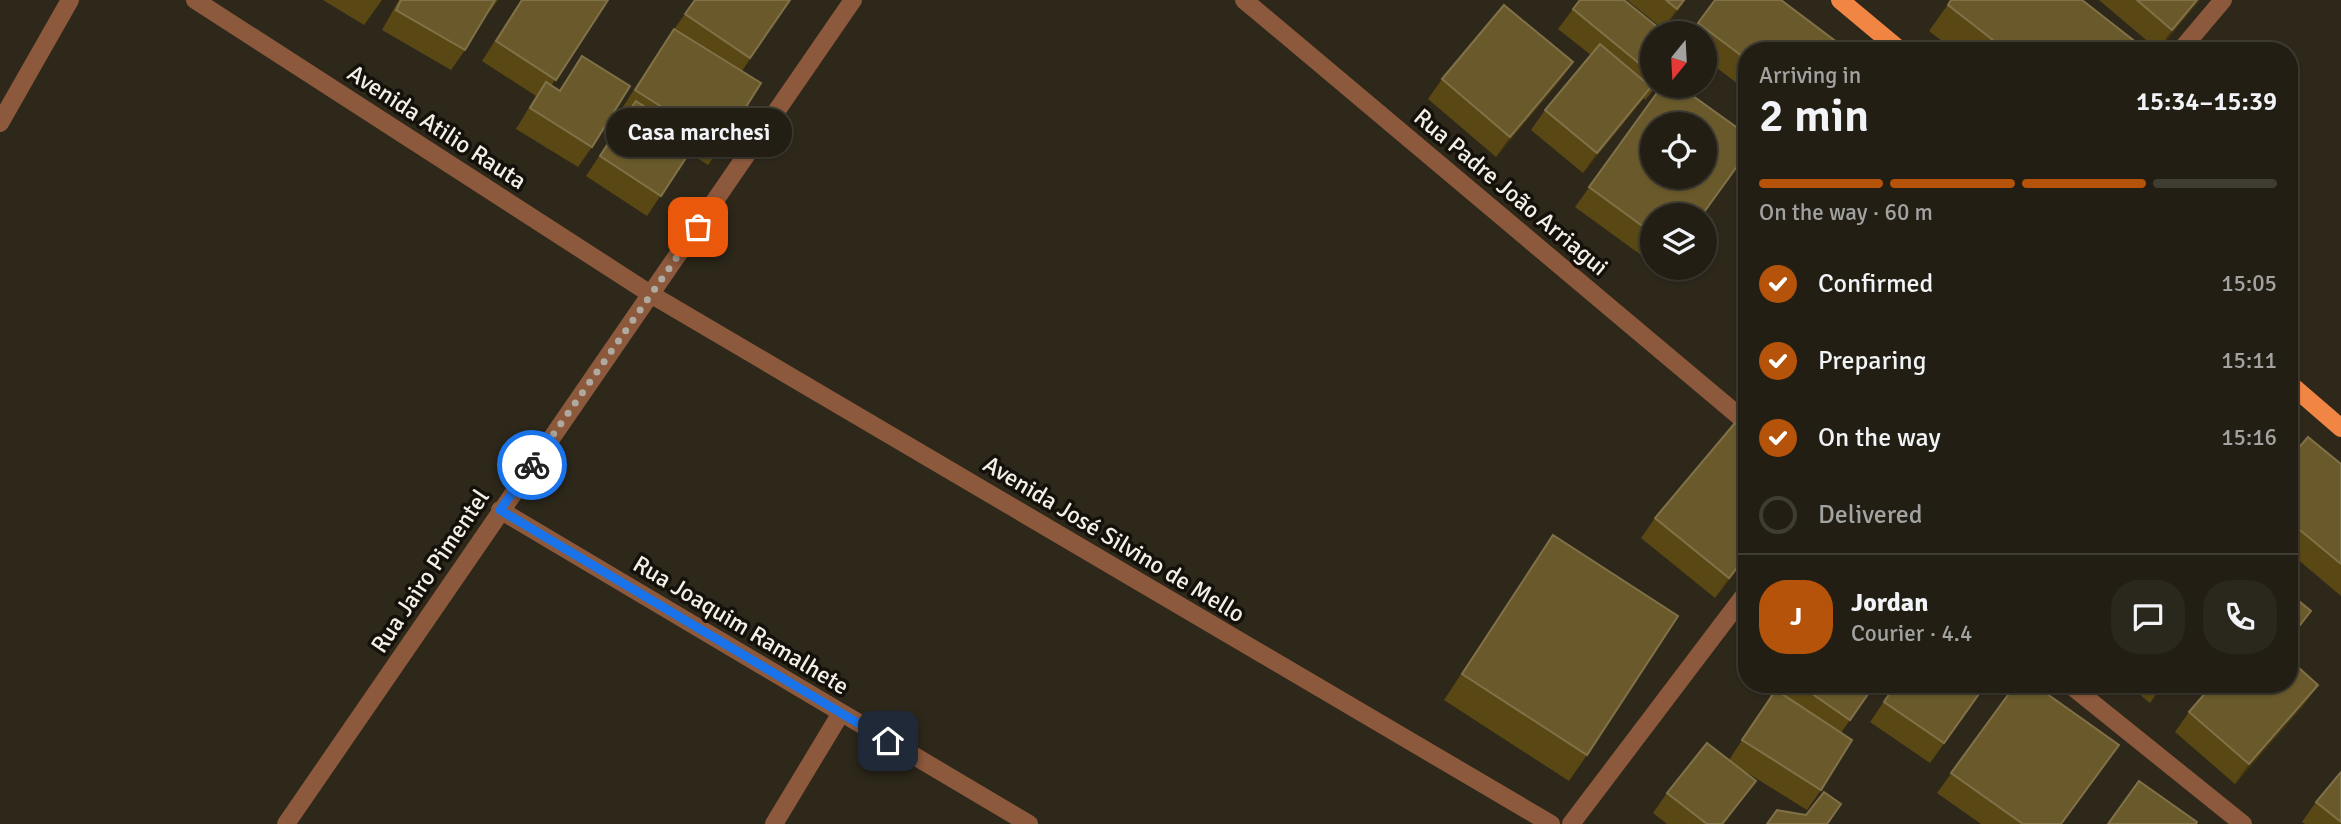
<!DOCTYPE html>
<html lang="en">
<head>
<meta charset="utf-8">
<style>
  :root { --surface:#221e14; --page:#2a271d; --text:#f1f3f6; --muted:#a2a2a0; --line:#3f3c34; --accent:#b45309 }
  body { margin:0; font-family:Signika,sans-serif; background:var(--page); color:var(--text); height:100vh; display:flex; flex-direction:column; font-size:26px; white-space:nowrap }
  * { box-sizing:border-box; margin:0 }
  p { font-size:23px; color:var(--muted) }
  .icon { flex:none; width:38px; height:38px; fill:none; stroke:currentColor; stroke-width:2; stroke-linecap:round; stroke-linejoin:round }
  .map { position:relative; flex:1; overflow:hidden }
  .drawer { position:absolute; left:1738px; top:42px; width:560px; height:651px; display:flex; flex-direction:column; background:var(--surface); border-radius:28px; box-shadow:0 2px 5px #0004,0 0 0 2px var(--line) }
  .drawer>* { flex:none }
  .needle { width:46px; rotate:198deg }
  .buttons { position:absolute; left:1640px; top:21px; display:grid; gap:14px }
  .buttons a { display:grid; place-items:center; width:77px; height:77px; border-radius:50%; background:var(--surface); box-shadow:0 2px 5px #0004,0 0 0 2px var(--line); font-size:35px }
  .pin { position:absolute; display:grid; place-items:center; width:60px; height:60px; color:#fff; margin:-30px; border-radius:14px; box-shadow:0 4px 10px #0006 }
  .courier { position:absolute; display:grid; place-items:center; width:70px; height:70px; margin:-35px; border:5px solid #1a73e8; border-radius:50%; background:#fff; color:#222; box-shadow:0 2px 9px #0007 }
  .bubble { position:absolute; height:49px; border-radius:24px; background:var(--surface); box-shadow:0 2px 5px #0004,0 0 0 2px var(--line); font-size:23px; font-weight:600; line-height:49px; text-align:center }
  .head em { font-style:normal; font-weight:600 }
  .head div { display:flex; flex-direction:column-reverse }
  .head { display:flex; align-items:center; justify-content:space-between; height:119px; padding:0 21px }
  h1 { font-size:46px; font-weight:600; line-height:52px }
  .bar { display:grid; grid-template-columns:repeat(4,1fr); gap:10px 7px; align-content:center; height:84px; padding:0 21px }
  .bar i { height:9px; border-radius:5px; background:var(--line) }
  .bar .on { background:var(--accent) }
  .bar p { grid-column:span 4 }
  .line { display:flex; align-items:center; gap:18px; padding:0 21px; border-top:2px solid var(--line) }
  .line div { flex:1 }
  .round { display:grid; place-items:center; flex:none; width:74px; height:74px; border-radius:28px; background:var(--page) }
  ol { padding:0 21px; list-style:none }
  li { display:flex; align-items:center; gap:21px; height:77px }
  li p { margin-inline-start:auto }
  li .icon { padding:7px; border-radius:50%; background:var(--accent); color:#fff; stroke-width:4 }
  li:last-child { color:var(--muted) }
  li i { width:38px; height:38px; border:4px solid var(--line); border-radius:50% }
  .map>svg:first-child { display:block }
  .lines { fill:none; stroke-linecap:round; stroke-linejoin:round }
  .street { stroke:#8d593c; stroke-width:18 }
  .primary { stroke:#f08544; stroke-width:18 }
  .wall { fill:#5a4814 }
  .shaded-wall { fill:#41330d }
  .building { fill:#6a5a2b; stroke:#807148; stroke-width:2; fill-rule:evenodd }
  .done { stroke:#afaaa0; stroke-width:7; stroke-dasharray:0 12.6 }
  .route { stroke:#1a73e8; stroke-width:9 }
  .labels { text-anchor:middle; stroke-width:7; stroke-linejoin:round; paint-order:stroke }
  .street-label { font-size:24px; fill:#f4f0e8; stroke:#14110b }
</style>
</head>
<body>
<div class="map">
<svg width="2341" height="824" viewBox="0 0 2341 824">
  <rect width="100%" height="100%" fill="#2e281b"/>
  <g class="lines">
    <g class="street">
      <path d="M 195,0 L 652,295 L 1551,824"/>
      <path d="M 1244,0 L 1746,422"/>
      <path d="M 2180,51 L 2223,0"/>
      <path d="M 0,123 L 70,0"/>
      <path d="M 500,510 L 1029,824"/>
      <path d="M 2069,684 L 2243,824"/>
      <path d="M 286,824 L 853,0"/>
      <path d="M 774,824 L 841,713"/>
      <path d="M 1571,824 L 1746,593"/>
    </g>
    <g class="primary">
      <path d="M 1840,0 L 1901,51"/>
      <path d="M 2289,383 L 2341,428"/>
    </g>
  </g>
  <g class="wall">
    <path d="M 323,0 L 382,0 L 364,25 Z"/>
    <path d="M 399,0 L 498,0 L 490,11 L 488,10 L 465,50 L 451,70 L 382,30 Z"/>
    <path d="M 521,0 L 608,0 L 551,86 L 559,90 L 582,56 L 592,147 L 578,167 L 516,129 L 536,96 L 482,61 Z"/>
    <path d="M 695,0 L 790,0 L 742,71 L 722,145 L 708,165 L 689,153 L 647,216 L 586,176 L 627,114 L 621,110 L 660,49 Z"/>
    <path d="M 1627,0 L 1686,0 L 1663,29 Z"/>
    <path d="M 1951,0 L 2140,51 L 1955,51 L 1929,31 Z"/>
    <path d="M 2099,0 L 2200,0 L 2158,50 Z"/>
    <path d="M 1573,9 L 1652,33 L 1652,86 L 1657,86 L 1645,100 L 1644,98 L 1583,173 L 1531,130 L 1545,110 L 1591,55 L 1558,29 Z"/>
    <path d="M 1698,23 L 1746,51 L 1746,90 L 1704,58 L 1704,33 L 1690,33 Z"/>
    <path d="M 1573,62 L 1559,82 L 1496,157 L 1428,99 L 1442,79 Z"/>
    <path d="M 1662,86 L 1652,215 L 1652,263 L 1575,207 Z"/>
    <path d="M 1746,432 L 1746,559 L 1715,598 L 1641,538 L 1655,518 Z"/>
    <path d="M 2289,459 L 2341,464 L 2341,596 L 2289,552 Z"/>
    <path d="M 1553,535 L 1587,755 L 1569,781 L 1444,700 Z"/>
    <path d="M 1762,684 L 1875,684 L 1841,733 L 1821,790 L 1807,810 L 1735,765 L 1756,781 L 1724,824 L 1667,824 L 1653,813 L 1667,793 L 1729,760 L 1771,696 L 1759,688 Z"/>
    <path d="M 1896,684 L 1986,684 L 1930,763 L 1870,722 Z"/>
    <path d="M 2016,684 L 2062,824 L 1981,824 L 1937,793 Z"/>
    <path d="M 2127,684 L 2164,684 L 2150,703 Z"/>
    <path d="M 2304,705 L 2235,784 L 2175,732 L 2189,712 Z"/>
    <path d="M 2341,772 L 2341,824 L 2305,824 L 2302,822 L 2316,802 Z"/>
  </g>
  <g class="shaded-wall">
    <path d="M 1684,0 L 1686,0 L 1663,29 L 1677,9 Z"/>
    <path d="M 2197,0 L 2200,0 L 2158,50 L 2172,30 Z"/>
    <path d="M 1573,62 L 1559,82 L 1496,157 L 1510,137 Z"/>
    <path d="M 1651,87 L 1637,107 L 1583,173 L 1597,153 Z"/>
    <path d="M 1746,556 L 1746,559 L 1715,598 L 1729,578 Z"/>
    <path d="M 2162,684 L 2164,684 L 2150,703 Z"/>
    <path d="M 2318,685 L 2304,705 L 2235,784 L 2249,764 Z"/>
    <path d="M 1756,781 L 1724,824 L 1722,824 Z"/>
  </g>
  <g class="building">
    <path d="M 401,0 L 495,0 L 465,50 L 396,10 Z"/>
    <path d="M 522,0 L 608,0 L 556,80 L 496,41 Z"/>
    <path d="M 695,0 L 790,0 L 750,58 L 685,14 Z"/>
    <path d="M 1580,0 L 1624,0 L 1665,33 L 1652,33 L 1652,74 L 1573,9 Z"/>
    <path d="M 1666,0 L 1684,0 L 1677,9 Z"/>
    <path d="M 1715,0 L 1781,0 L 1842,46 L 1838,51 L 1746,51 L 1746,59 L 1698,23 Z"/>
    <path d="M 1951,0 L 2082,0 L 2142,47 L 2139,51 L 2007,51 L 1948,5 Z"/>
    <path d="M 2137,0 L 2197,0 L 2172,30 Z"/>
    <path d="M 1504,5 L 1573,62 L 1510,137 L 1442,79 Z"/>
    <path d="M 674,29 L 761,83 L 722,145 L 635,90 Z"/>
    <path d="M 1600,44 L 1651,87 L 1597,153 L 1545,110 Z"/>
    <path d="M 582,56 L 630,86 L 592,147 L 530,108 L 546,82 L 560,91 Z"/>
    <path d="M 1662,86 L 1679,86 L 1746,134 L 1746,154 L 1702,215 L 1652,215 L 1652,233 L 1589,187 ZM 1652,124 L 1704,124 L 1704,177 L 1652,177 Z"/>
    <path d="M 636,101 L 697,141 L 661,196 L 600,156 Z"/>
    <path d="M 1735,423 L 1746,432 L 1746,556 L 1729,578 L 1655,518 Z"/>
    <path d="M 2308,437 L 2341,464 L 2341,564 L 2289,521 L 2289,459 Z"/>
    <path d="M 1553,535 L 1678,616 L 1587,755 L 1462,674 Z"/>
    <path d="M 2289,593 L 2311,611 L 2289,639 Z"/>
    <path d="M 2289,659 L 2318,685 L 2249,764 L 2189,712 L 2213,684 L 2289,684 Z"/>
    <path d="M 1798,684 L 1875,684 L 1850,720 Z"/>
    <path d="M 1896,684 L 1986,684 L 1944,743 L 1884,702 Z"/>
    <path d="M 2016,684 L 2033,684 L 2119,745 L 2061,824 L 2023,824 L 1951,773 Z"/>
    <path d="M 1776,690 L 1852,740 L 1821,790 L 1742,740 Z"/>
    <path d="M 1707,743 L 1756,781 L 1722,824 L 1707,824 L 1667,793 Z"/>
    <path d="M 2341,772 L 2341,822 L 2316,802 Z"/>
    <path d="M 2139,781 L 2197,822 L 2196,824 L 2108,824 Z"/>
    <path d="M 1824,792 L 1841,804 L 1827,824 L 1767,824 L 1777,810 L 1806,815 Z"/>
  </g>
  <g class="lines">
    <path class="done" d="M 532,465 L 698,227"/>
    <path class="route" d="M 532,465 L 500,510 L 888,741"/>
  </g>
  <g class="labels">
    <g class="street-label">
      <text transform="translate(437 127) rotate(33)" y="8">Avenida Atilio Rauta</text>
      <text transform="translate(1511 192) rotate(40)" y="8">Rua Padre João Arriagui</text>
      <text transform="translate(1114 539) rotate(31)" y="8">Avenida José Silvino de Mello</text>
      <text transform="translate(430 571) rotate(-56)" y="8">Rua Jairo Pimentel</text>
      <text transform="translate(741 625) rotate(31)" y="8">Rua Joaquim Ramalhete</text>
    </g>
  </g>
</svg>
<div class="buttons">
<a><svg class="needle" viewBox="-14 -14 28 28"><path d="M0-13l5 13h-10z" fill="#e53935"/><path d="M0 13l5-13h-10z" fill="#a2a2a0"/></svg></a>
<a><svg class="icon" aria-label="locate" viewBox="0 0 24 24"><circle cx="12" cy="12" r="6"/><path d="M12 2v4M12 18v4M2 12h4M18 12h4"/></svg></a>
<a><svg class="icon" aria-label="layers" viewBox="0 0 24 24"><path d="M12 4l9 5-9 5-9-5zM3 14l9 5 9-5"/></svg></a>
</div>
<div class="pin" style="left:698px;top:227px;background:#ea580c"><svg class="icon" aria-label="bag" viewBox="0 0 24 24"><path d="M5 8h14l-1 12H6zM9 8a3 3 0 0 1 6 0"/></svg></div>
<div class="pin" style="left:888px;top:741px;background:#1f2937"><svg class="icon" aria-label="home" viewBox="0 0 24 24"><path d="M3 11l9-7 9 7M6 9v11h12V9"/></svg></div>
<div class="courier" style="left:532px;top:465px"><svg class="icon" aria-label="bike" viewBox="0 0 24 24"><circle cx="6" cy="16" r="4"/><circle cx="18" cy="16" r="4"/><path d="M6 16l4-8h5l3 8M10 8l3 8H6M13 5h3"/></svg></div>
<div class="bubble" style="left:606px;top:108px;width:186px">Casa marchesi</div>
<section class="drawer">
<div class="head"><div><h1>2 min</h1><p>Arriving in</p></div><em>15:34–15:39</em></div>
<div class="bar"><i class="on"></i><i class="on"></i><i class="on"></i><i></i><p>On the way · 60 m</p></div>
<ol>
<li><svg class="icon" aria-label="check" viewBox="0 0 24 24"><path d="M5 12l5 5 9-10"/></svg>Confirmed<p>15:05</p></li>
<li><svg class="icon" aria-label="check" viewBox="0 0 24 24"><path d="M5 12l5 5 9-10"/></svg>Preparing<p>15:11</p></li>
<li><svg class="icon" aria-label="check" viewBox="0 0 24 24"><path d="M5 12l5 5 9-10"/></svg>On the way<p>15:16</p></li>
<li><i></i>Delivered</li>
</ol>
<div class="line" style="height:126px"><b class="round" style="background:var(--accent);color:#fff">J</b><div><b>Jordan</b><p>Courier · 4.4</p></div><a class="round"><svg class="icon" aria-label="chat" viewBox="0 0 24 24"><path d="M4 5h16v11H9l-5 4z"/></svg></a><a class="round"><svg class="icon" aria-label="phone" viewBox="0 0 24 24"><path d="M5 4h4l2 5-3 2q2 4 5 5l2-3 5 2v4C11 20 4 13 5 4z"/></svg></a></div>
</section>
</div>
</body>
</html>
